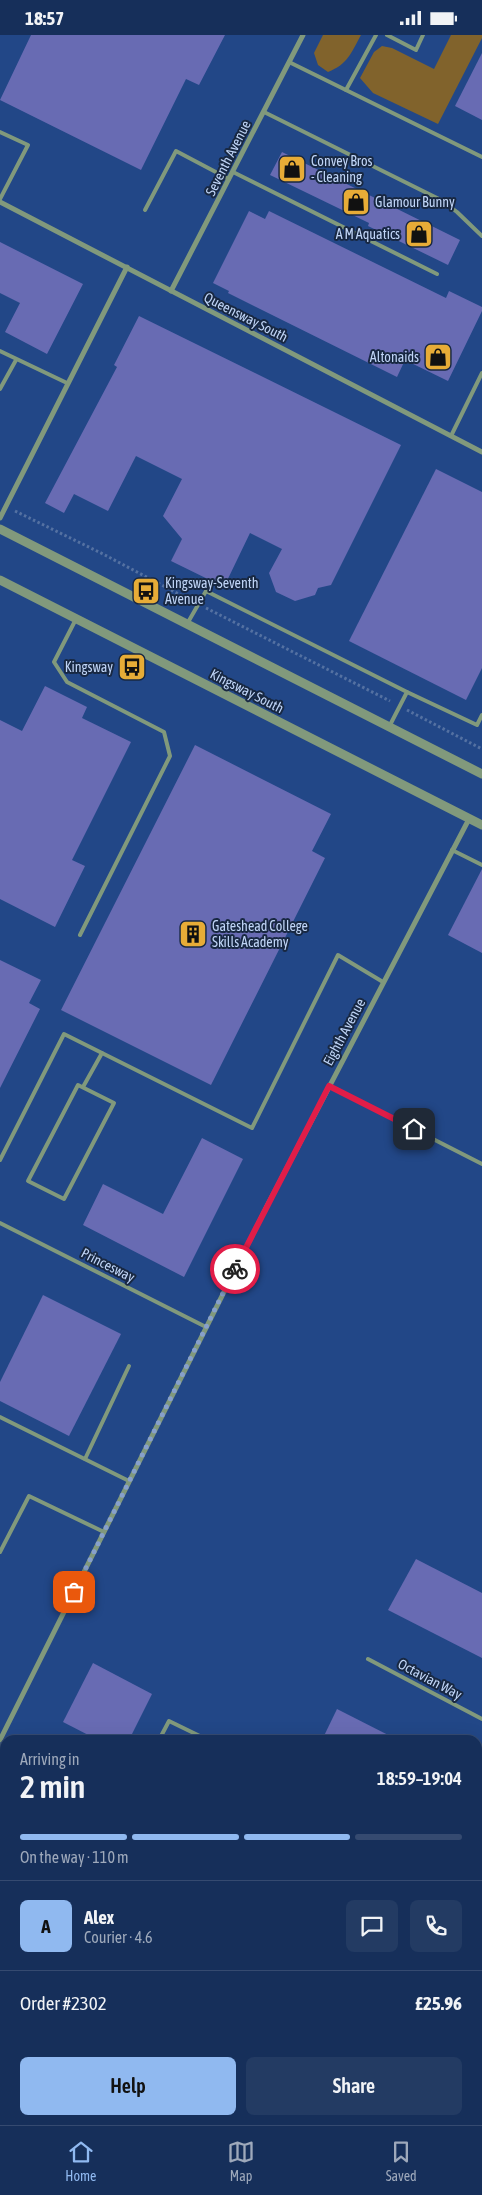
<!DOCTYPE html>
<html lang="en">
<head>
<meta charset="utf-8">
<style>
  :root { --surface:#162f5a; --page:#233b63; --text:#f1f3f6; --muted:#9ea9bb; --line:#354a70; --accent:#90b9f0 }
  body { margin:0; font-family:"Asap Condensed",sans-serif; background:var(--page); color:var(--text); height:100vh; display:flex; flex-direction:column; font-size:19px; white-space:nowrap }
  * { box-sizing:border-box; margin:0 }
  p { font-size:16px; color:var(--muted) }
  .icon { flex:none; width:28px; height:28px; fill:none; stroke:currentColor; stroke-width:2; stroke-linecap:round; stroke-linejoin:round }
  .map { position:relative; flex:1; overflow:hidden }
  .details { position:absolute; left:0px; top:1700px; width:482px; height:390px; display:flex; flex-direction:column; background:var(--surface); border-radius:15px 15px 0 0; box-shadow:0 5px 20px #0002,0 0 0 1px var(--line) }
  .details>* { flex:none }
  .pin { position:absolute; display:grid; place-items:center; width:42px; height:42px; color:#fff; margin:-21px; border-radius:10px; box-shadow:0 2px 8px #0006 }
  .courier { position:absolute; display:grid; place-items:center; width:50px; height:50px; margin:-25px; border:4px solid #e11d48; border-radius:50%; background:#fff; color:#222; box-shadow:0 1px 6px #0007 }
  .overview em { font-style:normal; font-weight:600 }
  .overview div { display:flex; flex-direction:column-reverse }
  .overview { display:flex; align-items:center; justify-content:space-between; height:85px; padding:0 20px }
  h1 { font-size:32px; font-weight:600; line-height:38px }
  .bar { display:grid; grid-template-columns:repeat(4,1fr); gap:8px 5px; align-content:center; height:60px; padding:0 20px }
  .bar i { height:6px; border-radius:4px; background:var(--line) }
  .bar .on { background:var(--accent) }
  .bar p { grid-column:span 4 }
  .line { display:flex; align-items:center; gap:12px; padding:0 20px; border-top:1px solid var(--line) }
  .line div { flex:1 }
  .round { display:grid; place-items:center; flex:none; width:52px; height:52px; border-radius:8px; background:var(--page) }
  .cta { display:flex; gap:10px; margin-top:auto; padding:10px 20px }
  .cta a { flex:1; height:58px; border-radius:8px; background:var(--accent); color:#111; font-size:20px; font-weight:600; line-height:58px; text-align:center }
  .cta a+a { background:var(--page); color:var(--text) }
  .status { display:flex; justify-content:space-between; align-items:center; height:35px; padding:0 25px; background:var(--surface); direction:ltr }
  .status svg { height:14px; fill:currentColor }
  .dock { display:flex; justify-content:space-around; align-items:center; height:70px; border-top:1px solid var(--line); background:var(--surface); font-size:14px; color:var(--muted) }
  .dock a { display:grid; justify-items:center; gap:2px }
  .dock .on { color:var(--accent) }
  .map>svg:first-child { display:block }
  .built { fill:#224787; fill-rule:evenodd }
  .green { fill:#81632c }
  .building { fill:#686bb3 }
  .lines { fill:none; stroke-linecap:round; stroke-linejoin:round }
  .path { stroke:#5471a2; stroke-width:3; stroke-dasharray:2.5 2.5; stroke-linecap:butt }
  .service { stroke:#81997c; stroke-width:4 }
  .minor { stroke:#81997c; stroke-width:5 }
  .tertiary { stroke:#81997c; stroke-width:9 }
  .done { stroke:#87a0cb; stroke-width:5; stroke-dasharray:0 9 }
  .route { stroke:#e11d48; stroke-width:6 }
  .labels { text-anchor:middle; stroke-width:4; stroke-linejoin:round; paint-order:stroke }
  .street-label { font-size:14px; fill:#c0d5f7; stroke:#182842 }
  .poi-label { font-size:14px; fill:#c0d5f7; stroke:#182842; text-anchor:start }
</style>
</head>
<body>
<div class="status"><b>18:57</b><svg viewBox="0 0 49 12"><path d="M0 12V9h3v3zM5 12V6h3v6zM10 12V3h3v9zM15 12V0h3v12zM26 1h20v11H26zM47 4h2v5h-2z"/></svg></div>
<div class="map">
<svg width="482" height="2090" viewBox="0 0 482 2090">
  <rect width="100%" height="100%" fill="#1e3f78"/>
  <path class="built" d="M 0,0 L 482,0 L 482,2090 L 0,2090 ZM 5,1705 L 478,1705 L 478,2085 L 5,2085 Z"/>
  <g class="green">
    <path d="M 323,0 L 361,0 C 351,18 348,29 328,37 L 318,30 L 314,18 Z"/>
    <path d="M 451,0 L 482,0 L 482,3 L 438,89 L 373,58 L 360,43 L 374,17 L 382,11 L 392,13 L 434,34 Z"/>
    <path d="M 0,1733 L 5,1735 L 5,1791 L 0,1789 Z"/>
  </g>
  <g class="building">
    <path d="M 31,0 L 225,0 L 199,50 L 186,44 L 141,135 L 0,65 Z"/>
    <path d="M 482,18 L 482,85 L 455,71 Z"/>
    <path d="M 282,117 L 460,205 L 448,230 L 368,191 L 369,188 L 270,140 Z"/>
    <path d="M 249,176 L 265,184 L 269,176 L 446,263 L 449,256 L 482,272 L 482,276 L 448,346 L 405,325 L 397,342 L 228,258 L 229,256 L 213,248 Z"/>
    <path d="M 0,207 L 83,249 L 47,319 L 5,297 L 20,268 L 0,258 Z"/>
    <path d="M 139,281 L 401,410 L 331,550 L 318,553 L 315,560 L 295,566 L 276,557 L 269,538 L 282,514 L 250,498 L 224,552 L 171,526 L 182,504 L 163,481 L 182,444 L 136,421 L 108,476 L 74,459 L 64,478 L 45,468 L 117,332 L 114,330 Z"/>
    <path d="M 436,434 L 482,457 L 482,633 L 466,665 L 349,606 Z"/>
    <path d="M 45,651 L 87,672 L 82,683 L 131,707 L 72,825 L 85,831 L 55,892 L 0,864 L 0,685 L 22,696 Z"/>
    <path d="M 195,710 L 331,779 L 312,816 L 325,823 L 211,1050 L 61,975 Z"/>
    <path d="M 482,834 L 482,918 L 448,900 Z"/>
    <path d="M 0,925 L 41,945 L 29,968 L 40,974 L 0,1053 Z"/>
    <path d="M 202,1103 L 243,1124 L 184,1242 L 83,1190 L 103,1149 L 163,1179 Z"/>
    <path d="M 43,1260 L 121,1299 L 69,1401 L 0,1366 L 0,1347 Z"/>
    <path d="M 416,1524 L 482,1558 L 482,1623 L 388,1575 Z"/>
    <path d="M 93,1628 L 152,1659 L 129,1705 L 98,1705 L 63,1687 Z"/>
    <path d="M 337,1674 L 398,1705 L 322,1705 Z"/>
  </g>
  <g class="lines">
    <g class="path">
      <path d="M 15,476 L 103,519 L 190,565"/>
      <path d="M 206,573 L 390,666"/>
      <path d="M 407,675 L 482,714"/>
    </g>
    <g class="service">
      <path d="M 387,0 L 416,15 L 423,0"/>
      <path d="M 289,27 L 482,122"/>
      <path d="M 346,55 L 376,0"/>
      <path d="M 264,77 L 441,165 L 457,177 L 482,201"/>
      <path d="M 0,97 L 28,110 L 0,164"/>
      <path d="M 233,137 L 437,239"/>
      <path d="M 145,175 L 176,116 L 229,144"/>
      <path d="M 0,316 L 67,348"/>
      <path d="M 0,354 L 16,325"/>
      <path d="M 451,401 L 482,338"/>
      <path d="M 76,584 L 54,627 L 67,647 L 164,697 L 170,721 L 80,900"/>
      <path d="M 187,589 L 206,556 L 407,657 L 389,692"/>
      <path d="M 407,657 L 477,690 L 482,680"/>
      <path d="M 452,815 L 482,830"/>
      <path d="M 78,1050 L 114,1068 L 64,1164 L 28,1146 Z"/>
      <path d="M 329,1051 L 482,1129"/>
      <path d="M 83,1052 L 102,1018"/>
      <path d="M 0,1125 L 64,999 L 252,1093 L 338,920 L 383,947"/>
      <path d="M 0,1188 L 206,1292"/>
      <path d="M 0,1382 L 129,1446"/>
      <path d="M 85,1424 L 129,1331"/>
      <path d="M 0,1517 L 29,1461 L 104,1497"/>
      <path d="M 368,1624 L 482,1684"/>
      <path d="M 159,1705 L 169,1686 L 208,1705"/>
      <path d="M 478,1838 L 482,1829"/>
      <path d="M 0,2017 L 5,2007"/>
      <path d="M 433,2090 L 435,2085"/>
    </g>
    <g class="minor">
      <path d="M 0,167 L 482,417"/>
      <path d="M 171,256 L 303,0"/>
      <path d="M 0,483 L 127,232"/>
      <path d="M 0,1705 L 267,1171 L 469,784"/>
    </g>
    <g class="tertiary">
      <path d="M 0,494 L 482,739"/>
      <path d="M 0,545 L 482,790"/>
      <path d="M 0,1713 L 5,1715"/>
      <path d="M 478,1948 L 482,1950"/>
    </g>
  </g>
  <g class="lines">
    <path class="done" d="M 74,1557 L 235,1234"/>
    <path class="route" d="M 235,1234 L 329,1051 L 414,1094"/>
  </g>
  <defs>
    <g id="shop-square" transform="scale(1.4375)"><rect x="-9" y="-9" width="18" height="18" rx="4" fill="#e7ac37" stroke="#182842"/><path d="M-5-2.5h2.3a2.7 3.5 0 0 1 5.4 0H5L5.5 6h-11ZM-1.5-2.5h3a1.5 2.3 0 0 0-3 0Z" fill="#111"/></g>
    <g id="bus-square" transform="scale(1.4375)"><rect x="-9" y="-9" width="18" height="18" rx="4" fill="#e7ac37" stroke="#182842"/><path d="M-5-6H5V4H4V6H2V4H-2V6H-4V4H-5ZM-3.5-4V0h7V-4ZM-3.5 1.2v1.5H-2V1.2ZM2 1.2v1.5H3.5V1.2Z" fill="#111"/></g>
    <g id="building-square" transform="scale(1.4375)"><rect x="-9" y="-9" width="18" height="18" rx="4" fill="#e7ac37" stroke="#182842"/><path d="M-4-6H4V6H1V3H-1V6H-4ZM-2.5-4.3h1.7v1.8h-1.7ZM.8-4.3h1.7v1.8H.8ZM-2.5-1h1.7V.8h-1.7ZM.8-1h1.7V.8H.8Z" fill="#111"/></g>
  </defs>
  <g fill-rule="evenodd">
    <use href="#shop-square" x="292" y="134"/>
    <use href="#shop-square" x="356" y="167"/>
    <use href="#shop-square" x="419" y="199"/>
    <use href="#shop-square" x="438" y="322"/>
    <use href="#bus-square" x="146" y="556"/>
    <use href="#bus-square" x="132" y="632"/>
    <use href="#building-square" x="193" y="899"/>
  </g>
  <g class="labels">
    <g class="street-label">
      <text transform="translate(228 123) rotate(-63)" y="5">Seventh Avenue</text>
      <text transform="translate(246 282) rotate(27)" y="5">Queensway South</text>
      <text transform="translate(247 656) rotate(27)" y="5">Kingsway South</text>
      <text transform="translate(344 997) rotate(-62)" y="5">Eighth Avenue</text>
      <text transform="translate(108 1230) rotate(27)" y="5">Princesway</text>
      <text transform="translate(430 1644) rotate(28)" y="5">Octavian Way</text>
    </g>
    <g class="poi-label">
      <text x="311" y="131">Convey Bros<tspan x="311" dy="16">- Cleaning</tspan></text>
      <text x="375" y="172">Glamour Bunny</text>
      <text x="400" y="204" text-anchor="end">A M Aquatics</text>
      <text x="419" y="327" text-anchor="end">Altonaids</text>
      <text x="165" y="553">Kingsway-Seventh<tspan x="165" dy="16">Avenue</tspan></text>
      <text x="113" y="637" text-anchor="end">Kingsway</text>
      <text x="212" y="896">Gateshead College<tspan x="212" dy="16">Skills Academy</tspan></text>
    </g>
  </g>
</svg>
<div class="pin" style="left:74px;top:1557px;background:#ea580c"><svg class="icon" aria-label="bag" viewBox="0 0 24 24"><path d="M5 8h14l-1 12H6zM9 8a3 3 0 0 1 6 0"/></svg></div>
<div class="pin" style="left:414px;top:1094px;background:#1f2937"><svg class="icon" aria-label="home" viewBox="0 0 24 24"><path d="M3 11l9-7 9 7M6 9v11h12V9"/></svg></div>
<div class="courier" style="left:235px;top:1234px"><svg class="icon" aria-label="bike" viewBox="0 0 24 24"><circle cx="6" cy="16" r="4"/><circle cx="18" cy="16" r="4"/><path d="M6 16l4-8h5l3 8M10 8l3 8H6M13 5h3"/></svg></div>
<section class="details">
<div class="overview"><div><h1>2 min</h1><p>Arriving in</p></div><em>18:59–19:04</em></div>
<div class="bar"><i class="on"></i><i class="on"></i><i class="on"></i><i></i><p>On the way · 110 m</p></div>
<div class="line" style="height:90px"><b class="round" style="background:var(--accent);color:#111">A</b><div><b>Alex</b><p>Courier · 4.6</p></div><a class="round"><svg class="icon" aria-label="chat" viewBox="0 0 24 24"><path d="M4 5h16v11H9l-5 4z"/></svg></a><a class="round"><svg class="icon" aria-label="phone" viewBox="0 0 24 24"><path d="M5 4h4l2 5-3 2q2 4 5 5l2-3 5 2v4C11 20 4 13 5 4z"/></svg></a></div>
<div class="line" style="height:65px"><div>Order #2302</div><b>£25.96</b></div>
<div class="cta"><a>Help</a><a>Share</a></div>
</section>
</div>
<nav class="dock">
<a class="on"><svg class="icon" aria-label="home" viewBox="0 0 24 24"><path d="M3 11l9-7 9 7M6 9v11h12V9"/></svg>Home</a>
<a><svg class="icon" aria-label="map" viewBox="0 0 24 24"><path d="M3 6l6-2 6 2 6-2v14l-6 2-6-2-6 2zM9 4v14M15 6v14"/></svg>Map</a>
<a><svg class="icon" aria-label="saved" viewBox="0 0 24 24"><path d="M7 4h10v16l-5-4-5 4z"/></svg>Saved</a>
</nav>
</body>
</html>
